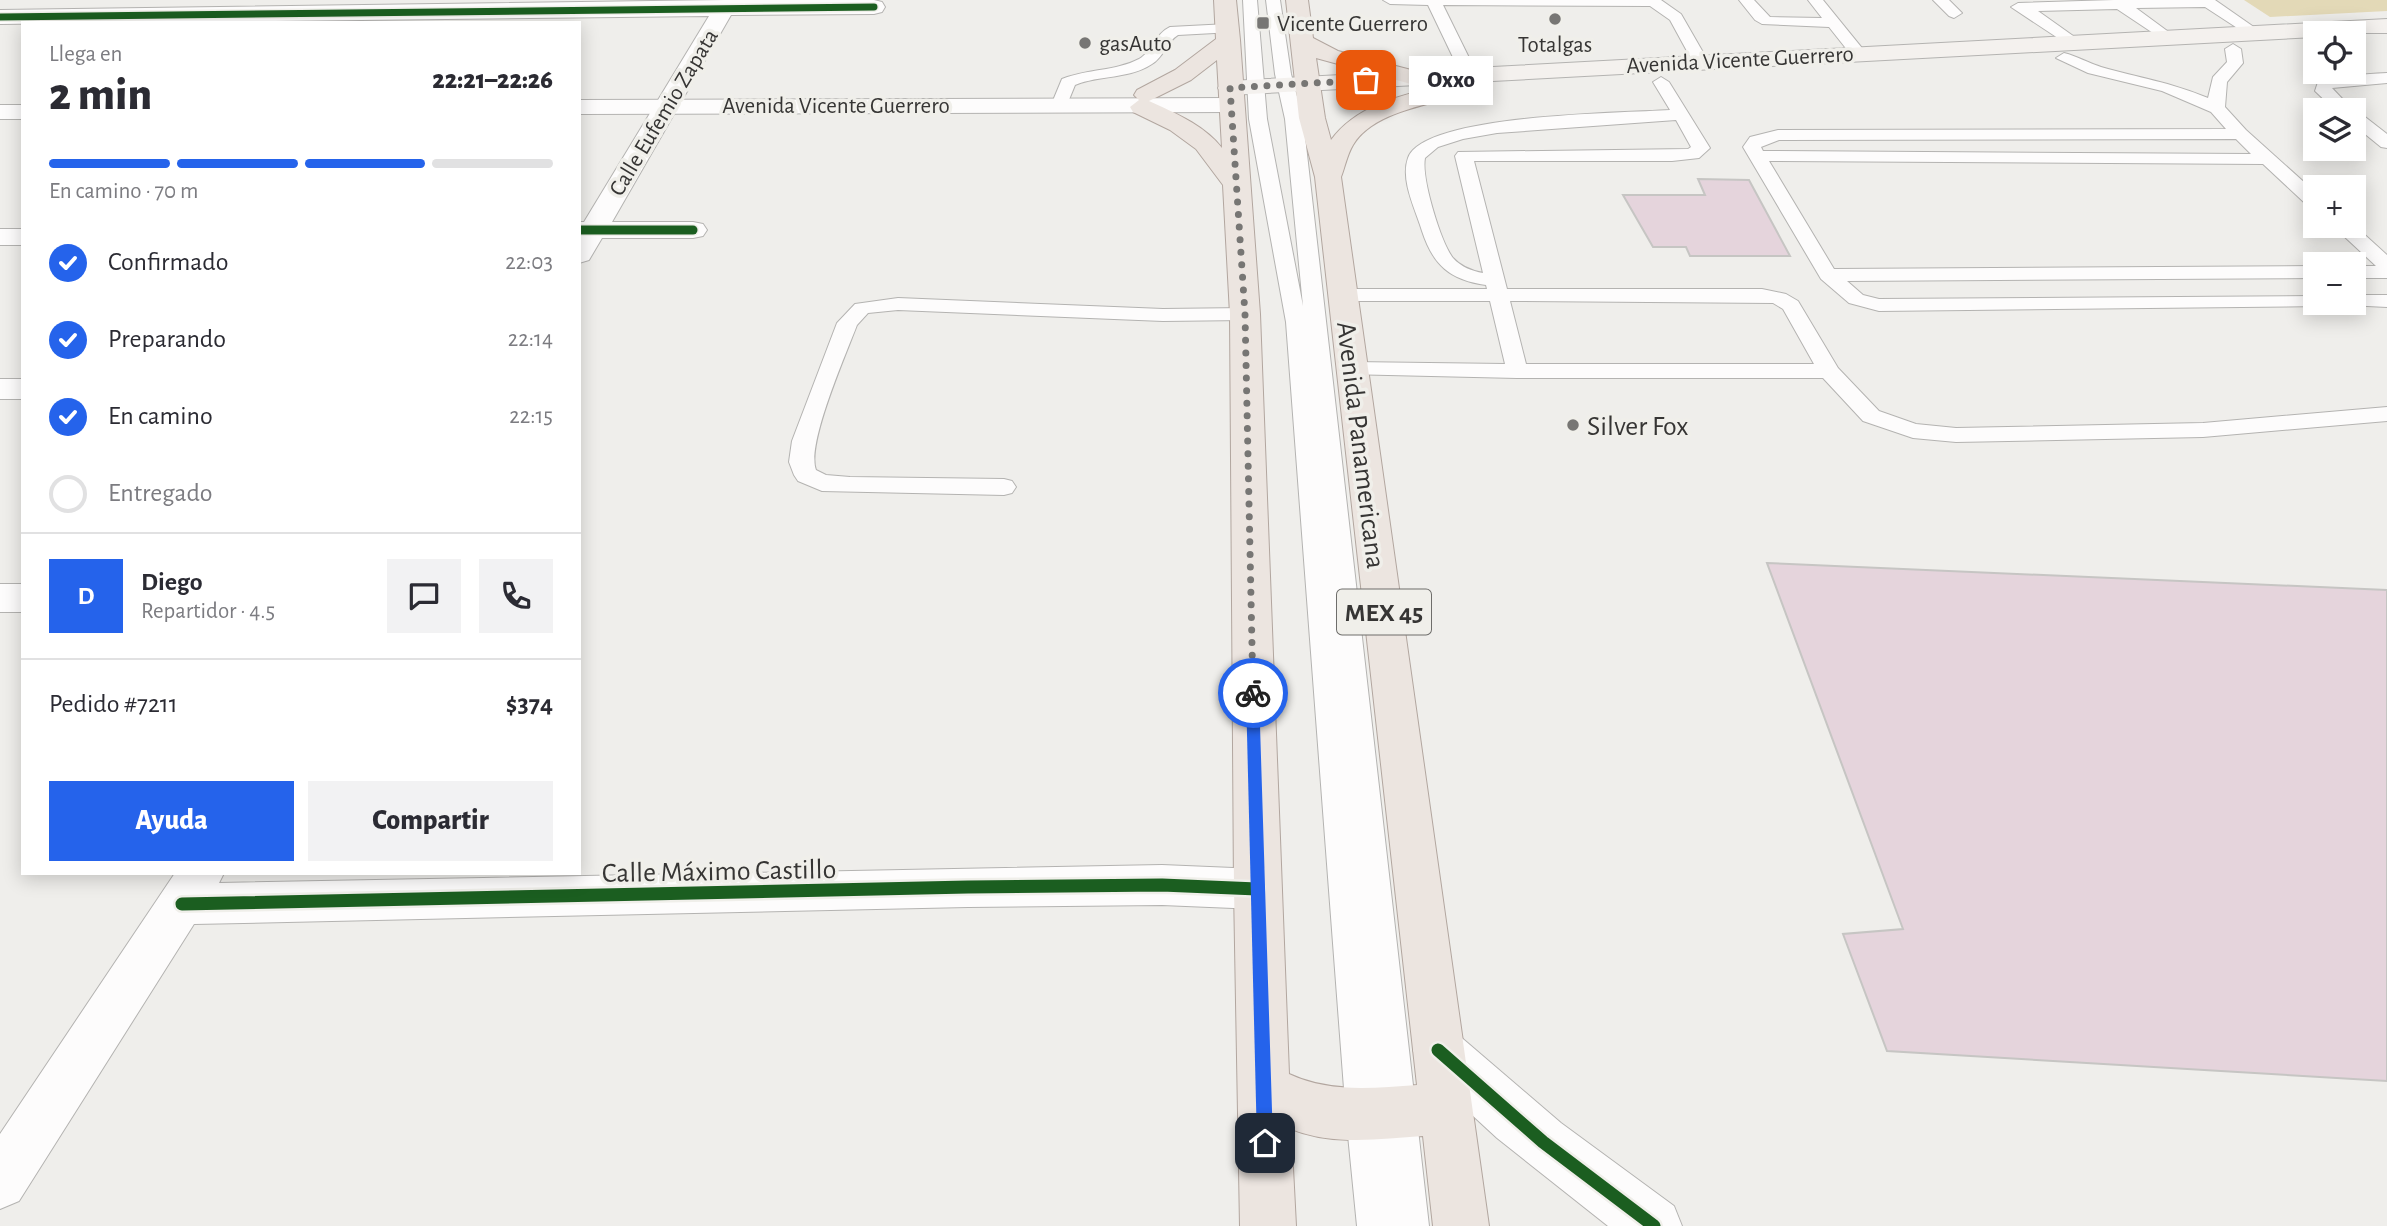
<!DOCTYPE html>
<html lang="es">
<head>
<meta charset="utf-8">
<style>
  :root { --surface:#fff; --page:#f2f2f3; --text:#2b2b33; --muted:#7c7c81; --line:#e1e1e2; --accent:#2563eb }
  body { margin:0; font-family:"Alegreya Sans",sans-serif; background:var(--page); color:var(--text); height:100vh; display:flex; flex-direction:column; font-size:26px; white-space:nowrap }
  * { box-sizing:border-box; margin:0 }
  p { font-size:23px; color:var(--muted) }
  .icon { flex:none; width:38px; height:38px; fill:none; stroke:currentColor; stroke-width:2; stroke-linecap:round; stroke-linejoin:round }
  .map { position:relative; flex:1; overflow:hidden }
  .sheet { position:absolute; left:21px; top:21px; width:560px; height:854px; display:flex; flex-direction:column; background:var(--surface); border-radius:0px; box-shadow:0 4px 18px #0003 }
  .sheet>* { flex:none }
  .buttons { position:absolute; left:2303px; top:21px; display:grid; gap:14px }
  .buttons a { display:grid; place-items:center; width:63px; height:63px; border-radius:0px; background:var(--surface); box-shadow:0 4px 18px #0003; font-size:35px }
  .pin { position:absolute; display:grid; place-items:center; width:60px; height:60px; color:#fff; margin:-30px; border-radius:14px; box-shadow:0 4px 10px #0006 }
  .courier { position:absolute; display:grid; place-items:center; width:70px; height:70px; margin:-35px; border:5px solid #2563eb; border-radius:50%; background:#fff; color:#222; box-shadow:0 2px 9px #0007 }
  .bubble { position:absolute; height:49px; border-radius:0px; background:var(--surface); box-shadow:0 4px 18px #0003; font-size:23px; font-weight:800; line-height:49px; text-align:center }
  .head em { font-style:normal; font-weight:800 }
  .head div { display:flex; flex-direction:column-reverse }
  .head { display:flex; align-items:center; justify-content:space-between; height:119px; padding:0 28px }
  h1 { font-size:46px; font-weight:800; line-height:52px }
  .bar { display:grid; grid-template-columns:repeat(4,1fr); gap:10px 7px; align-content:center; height:84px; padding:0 28px }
  .bar i { height:9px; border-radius:5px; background:var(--line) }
  .bar .on { background:var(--accent) }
  .bar p { grid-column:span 4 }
  .line { display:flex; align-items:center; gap:18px; padding:0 28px; border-top:2px solid var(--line) }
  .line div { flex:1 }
  .round { display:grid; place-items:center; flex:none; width:74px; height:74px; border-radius:0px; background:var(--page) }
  ol { padding:0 28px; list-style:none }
  li { display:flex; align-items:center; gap:21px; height:77px }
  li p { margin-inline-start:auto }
  li .icon { padding:7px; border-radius:50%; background:var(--accent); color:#fff; stroke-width:4 }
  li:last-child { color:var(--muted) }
  li i { width:38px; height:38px; border:4px solid var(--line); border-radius:50% }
  .button { display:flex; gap:14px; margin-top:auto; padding:14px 28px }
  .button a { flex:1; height:80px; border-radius:0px; background:var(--accent); color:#fff; font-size:28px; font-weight:800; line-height:80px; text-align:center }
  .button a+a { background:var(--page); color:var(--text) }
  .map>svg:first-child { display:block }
  .green { fill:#e3d9b7 }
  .building { fill:#e5d4dc; stroke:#c6c5c3; stroke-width:2 }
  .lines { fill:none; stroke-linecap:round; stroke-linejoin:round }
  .service-casing { stroke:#b4b3b1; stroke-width:2 }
  .minor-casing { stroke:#b4b3b1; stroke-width:2 }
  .tertiary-casing { stroke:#b4b3b1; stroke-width:2 }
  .secondary-casing { stroke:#b4b3b1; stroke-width:2 }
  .primary-casing { stroke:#b2a69f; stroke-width:2 }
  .service { fill:#fdfcfc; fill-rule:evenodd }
  .minor { fill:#fdfcfc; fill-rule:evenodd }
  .tertiary { fill:#fdfcfc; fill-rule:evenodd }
  .secondary { fill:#f4f1ee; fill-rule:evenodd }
  .primary { fill:#ece5e0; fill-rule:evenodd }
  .cycleway-far2-casing { stroke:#f0efea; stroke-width:10 }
  .cycleway-far1-casing { stroke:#f0efea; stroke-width:12 }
  .cycleway-casing { stroke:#f0efea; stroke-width:18 }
  .cycleway-far2 { stroke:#1b5e20; stroke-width:7 }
  .cycleway-far1 { stroke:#1b5e20; stroke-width:9 }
  .cycleway { stroke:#1b5e20; stroke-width:13 }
  .route { fill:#2563eb }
  .done { stroke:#777674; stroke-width:7; stroke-dasharray:0 12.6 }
  .poi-dot { fill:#777674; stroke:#f0efea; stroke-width:2.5 }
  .labels { text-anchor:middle; stroke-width:7; stroke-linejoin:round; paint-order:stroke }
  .far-poi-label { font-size:23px; fill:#363534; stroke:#f0efea; text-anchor:start }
  .far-street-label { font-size:23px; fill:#363534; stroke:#f0efea }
  .shield { fill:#f0efea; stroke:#6e6d6b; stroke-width:2 }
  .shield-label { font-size:26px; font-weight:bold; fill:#363534 }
  .poi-label { font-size:28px; fill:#363534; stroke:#f0efea; text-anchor:start }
  .street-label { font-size:28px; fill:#363534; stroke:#f0efea }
</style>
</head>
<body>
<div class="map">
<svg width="2387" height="1226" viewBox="0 0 2387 1226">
  <rect width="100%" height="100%" fill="#efeeeb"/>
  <path class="green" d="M 2244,0 L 2387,0 L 2387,11 L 2270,17 Z"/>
  <g class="building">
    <path d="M 1698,179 L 1749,180 L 1790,256 L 1690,256 L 1686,247 L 1653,247 L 1623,195 L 1705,195 Z"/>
    <path d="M 1767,563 L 2387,590 L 2387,1081 L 1887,1051 L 1843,934 L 1903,929 Z"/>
  </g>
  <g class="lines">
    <g class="service-casing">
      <g id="service">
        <path d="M 1243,0 L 1257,0 L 1267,119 L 1303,306 L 1285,119 L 1275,74 L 1266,0 L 1280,0 L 1291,74 L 1303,119 L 1429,1226 L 1357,1226 L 1346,1115 L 1286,322 L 1249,119 Z"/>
        <path d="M 1383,0 L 1661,0 L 1681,14 L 1708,61 L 1700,66 L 1694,64 L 1670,20 L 1650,6 L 1443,5 L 1477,74 L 1469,79 L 1461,74 L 1428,5 L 1390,4 Z"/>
        <path d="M 1739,0 L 1754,0 L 1770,17 L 1822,18 L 1808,0 L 1823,0 L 1866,53 L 1858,58 L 1852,56 L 1829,27 L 1762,24 L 1755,20 Z"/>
        <path d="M 1933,0 L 1949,0 L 1962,13 L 1954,18 L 1949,16 Z"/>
        <path d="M 2114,0 L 2215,0 L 2261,32 L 2258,35 L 2248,35 L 2205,7 L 2136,8 L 2170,33 L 2173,36 L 2165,41 L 2117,9 L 2038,11 L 2076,38 L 2078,41 L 2070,46 L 2011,7 L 2018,3 Z"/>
        <path d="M 1228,24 L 1233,26 L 1236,29 L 1233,32 L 1178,35 C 1167,41 1164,57 1152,64 C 1130,79 1099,75 1075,85 L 1066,107 L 1060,108 L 1052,103 L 1062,79 C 1087,69 1116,71 1139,59 C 1153,51 1155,34 1170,27 Z"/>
        <path d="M 2233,44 L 2241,49 L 2243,63 L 2227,82 L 2225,107 L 2246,130 L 2315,192 L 2315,208 L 2308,206 L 2263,164 L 1769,161 L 1834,269 L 2315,266 L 2315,278 L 1847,281 L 1863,295 L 1879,299 L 2315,296 L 2315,303 L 2325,303 L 2322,306 L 1879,311 L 1849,303 L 1821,279 L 1743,147 L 1750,137 L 1778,130 L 2226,129 L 2211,112 L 2162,91 L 2088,73 L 2056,58 L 2064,53 C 2077,56 2088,63 2101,67 C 2139,78 2170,82 2208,98 L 2213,77 L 2227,62 L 2225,49 ZM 2236,139 L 2251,154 L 1763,151 L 1761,147 L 1779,140 Z"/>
        <path d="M 2387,73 L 2387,83 L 2332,88 L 2353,110 L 2335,110 L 2315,91 L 2318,82 C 2341,76 2363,74 2387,73 Z"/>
        <path d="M 1661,77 L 1669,82 L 1710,148 L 1699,158 L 1672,161 L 1474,161 L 1507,289 L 1762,289 L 1786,294 L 1798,301 L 1838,368 L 1879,411 L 1916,424 L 1956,428 L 2203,423 L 2387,407 L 2387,421 L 2203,437 L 1956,442 L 1913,438 L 1863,421 L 1823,378 L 1517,378 L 1345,374 L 1342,369 L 1345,364 L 1353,362 L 1505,364 L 1490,301 L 1343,301 L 1336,299 L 1333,295 L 1336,291 L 1343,289 L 1487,289 L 1486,285 C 1450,280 1433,265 1422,231 C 1416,210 1400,181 1408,158 C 1423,114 1625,113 1670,110 L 1653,82 ZM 1676,120 L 1691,147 L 1688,149 L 1458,152 L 1455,156 L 1483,273 C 1472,271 1461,267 1453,258 C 1441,243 1421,178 1425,158 L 1438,147 L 1463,139 L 1497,133 ZM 1510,301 L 1773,303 L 1783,309 L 1814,364 L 1526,364 Z"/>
        <path d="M 2354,112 L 2360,113 L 2387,134 L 2387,148 L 2381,147 L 2354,125 Z"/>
        <path d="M 2354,225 L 2387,255 L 2387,278 L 2354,278 L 2354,266 L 2376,266 L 2333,226 Z"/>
        <path d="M 2354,295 L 2387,295 L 2387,307 L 2347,305 L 2345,303 L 2354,303 Z"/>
        <path d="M 898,298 L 1163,309 L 1245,308 L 1252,310 L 1255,314 L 1252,318 L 1245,320 L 1163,321 L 898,310 L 868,313 L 857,325 C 846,354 806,445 816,470 L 826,475 L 850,477 L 1004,479 L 1012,481 L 1016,487 L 1012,493 L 1004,495 L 822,491 L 798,481 L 794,475 L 789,462 L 792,441 L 837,323 L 855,304 Z"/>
      </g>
    </g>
    <g class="minor-casing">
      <g id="minor">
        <path d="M 725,0 L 874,0 L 882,2 L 885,7 L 882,12 L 874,14 L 731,15 L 612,222 L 693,222 L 703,224 L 707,230 L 703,236 L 693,238 L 602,238 L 589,260 L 579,263 L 579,222 L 584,222 L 709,16 L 0,24 L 0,10 Z"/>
        <rect x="0" y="229" width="23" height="16"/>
        <rect x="0" y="379" width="23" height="20"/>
        <rect x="0" y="584" width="23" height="28"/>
        <path d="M 1162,865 L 1257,869 L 1273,875 L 1280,889 L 1273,903 L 1257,909 L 1162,905 L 968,907 L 194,924 L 19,1201 L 0,1209 L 0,1134 L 175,873 L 224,873 L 219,883 Z"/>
        <path d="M 1438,1026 L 1456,1033 L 1561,1123 L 1674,1206 L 1682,1226 L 1608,1226 L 1497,1138 L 1420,1067 L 1413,1050 L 1420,1033 Z"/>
      </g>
    </g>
    <g class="tertiary-casing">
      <g id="tertiary">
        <path d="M 1231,98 L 1240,100 L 1243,105 L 1240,110 L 1231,112 L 579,114 L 579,100 Z"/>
        <rect x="0" y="105" width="23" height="14"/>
      </g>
    </g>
    <g class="secondary-casing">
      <path id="secondary" d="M 2387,19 L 2387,33 L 2315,33 L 2315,37 L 1230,95 L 1221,93 L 1218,88 L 1221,83 L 1230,81 Z"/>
    </g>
    <g class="primary-casing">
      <path id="primary" d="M 1214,0 L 1236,0 L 1240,40 L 1260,314 L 1289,1074 C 1329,1093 1373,1088 1417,1085 L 1315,177 L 1299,118 L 1286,0 L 1308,0 L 1313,38 L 1338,51 L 1419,72 L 1423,77 L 1419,82 L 1411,84 L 1316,58 L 1325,118 L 1331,140 C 1356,106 1398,96 1437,87 L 1446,89 L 1449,94 L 1446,99 C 1416,107 1370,116 1353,145 C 1347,155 1345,167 1341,177 L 1489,1226 L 1433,1226 L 1423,1136 C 1379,1139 1333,1146 1291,1129 L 1296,1226 L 1240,1226 L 1234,889 L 1230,314 L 1223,185 L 1196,149 L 1170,130 L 1133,112 L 1130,107 L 1139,100 L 1134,95 L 1137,90 L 1175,70 L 1216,39 ZM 1217,60 L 1222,148 C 1204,125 1175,113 1149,101 L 1191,80 Z"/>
    </g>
    <use href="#service" class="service"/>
    <use href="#minor" class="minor"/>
    <use href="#tertiary" class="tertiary"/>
    <use href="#secondary" class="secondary"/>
    <use href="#primary" class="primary"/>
    <g class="cycleway-far2-casing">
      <path id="cycleway-far2" d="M 0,17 L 874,7"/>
    </g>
    <g class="cycleway-far1-casing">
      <path id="cycleway-far1" d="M 579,230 L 693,230"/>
    </g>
    <g class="cycleway-casing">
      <g id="cycleway">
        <path d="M 182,904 L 968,887 L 1162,885 L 1257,889"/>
        <path d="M 1438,1050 L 1543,1142 L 1654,1226"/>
      </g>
    </g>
    <use href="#cycleway-far2" class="cycleway-far2"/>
    <use href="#cycleway-far1" class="cycleway-far1"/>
    <use href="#cycleway" class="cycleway"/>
  </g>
  <path class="route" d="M 1253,689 L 1259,693 L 1273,1143 L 1270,1148 L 1265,1151 L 1259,1148 L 1257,1143 L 1246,693 Z"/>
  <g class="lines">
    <path class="done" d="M 1253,693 L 1245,314 L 1230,88 L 1366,80"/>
  </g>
  <g class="poi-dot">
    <circle cx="1555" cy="19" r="7"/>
    <rect x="1256" y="16" width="14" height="14" rx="3.5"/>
    <circle cx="1085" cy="43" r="7"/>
    <circle cx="1573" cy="425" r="7"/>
  </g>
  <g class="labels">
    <g class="far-poi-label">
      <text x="1277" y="31">Vicente Guerrero</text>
      <text x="1099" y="51">gasAuto</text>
      <text x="1555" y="52" text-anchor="middle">Totalgas</text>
    </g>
    <g class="far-street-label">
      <text transform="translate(1740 59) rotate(-3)" y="8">Avenida Vicente Guerrero</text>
      <text x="836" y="113">Avenida Vicente Guerrero</text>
      <text transform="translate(663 112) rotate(-59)" y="8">Calle Eufemio Zapata</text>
    </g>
    <rect class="shield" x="1337" y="589.5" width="94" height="45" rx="5"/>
    <g class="shield-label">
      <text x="1384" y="621">MEX 45</text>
    </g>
    <g class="poi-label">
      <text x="1587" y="435">Silver Fox</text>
    </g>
    <g class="street-label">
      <text transform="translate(1362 445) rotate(83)" y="10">Avenida Panamericana</text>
      <text transform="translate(719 870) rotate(-1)" y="10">Calle Máximo Castillo</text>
    </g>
  </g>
</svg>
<div class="buttons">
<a><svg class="icon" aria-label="locate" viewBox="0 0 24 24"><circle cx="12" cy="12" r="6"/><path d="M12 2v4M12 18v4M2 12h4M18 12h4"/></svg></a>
<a><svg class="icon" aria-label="layers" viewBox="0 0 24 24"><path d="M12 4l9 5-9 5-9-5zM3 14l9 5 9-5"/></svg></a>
<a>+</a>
<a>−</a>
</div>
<div class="pin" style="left:1366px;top:80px;background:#ea580c"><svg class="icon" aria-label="bag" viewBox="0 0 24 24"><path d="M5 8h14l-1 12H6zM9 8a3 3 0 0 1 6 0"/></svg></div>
<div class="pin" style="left:1265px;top:1143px;background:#1f2937"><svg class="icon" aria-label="home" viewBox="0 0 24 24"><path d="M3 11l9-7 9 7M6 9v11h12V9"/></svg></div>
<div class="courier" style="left:1253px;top:693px"><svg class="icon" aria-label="bike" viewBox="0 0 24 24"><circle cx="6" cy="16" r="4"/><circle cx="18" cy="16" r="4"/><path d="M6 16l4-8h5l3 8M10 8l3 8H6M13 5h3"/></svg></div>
<div class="bubble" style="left:1409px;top:56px;width:84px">Oxxo</div>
<section class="sheet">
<div class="head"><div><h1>2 min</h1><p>Llega en</p></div><em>22:21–22:26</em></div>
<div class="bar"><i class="on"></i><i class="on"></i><i class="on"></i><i></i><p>En camino · 70 m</p></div>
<ol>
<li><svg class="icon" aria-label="check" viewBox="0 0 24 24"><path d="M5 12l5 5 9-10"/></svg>Confirmado<p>22:03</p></li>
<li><svg class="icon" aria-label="check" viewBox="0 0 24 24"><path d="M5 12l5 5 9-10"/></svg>Preparando<p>22:14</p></li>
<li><svg class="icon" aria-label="check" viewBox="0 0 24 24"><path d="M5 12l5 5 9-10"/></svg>En camino<p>22:15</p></li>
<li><i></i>Entregado</li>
</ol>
<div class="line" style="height:126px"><b class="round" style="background:var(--accent);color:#fff">D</b><div><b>Diego</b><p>Repartidor · 4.5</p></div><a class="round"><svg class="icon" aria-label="chat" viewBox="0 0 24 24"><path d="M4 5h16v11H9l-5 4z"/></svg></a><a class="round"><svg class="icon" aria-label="phone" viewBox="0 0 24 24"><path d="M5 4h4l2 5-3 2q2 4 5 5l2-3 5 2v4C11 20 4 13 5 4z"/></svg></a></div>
<div class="line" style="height:91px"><div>Pedido #7211</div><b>$374</b></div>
<div class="button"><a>Ayuda</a><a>Compartir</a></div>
</section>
</div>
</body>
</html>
